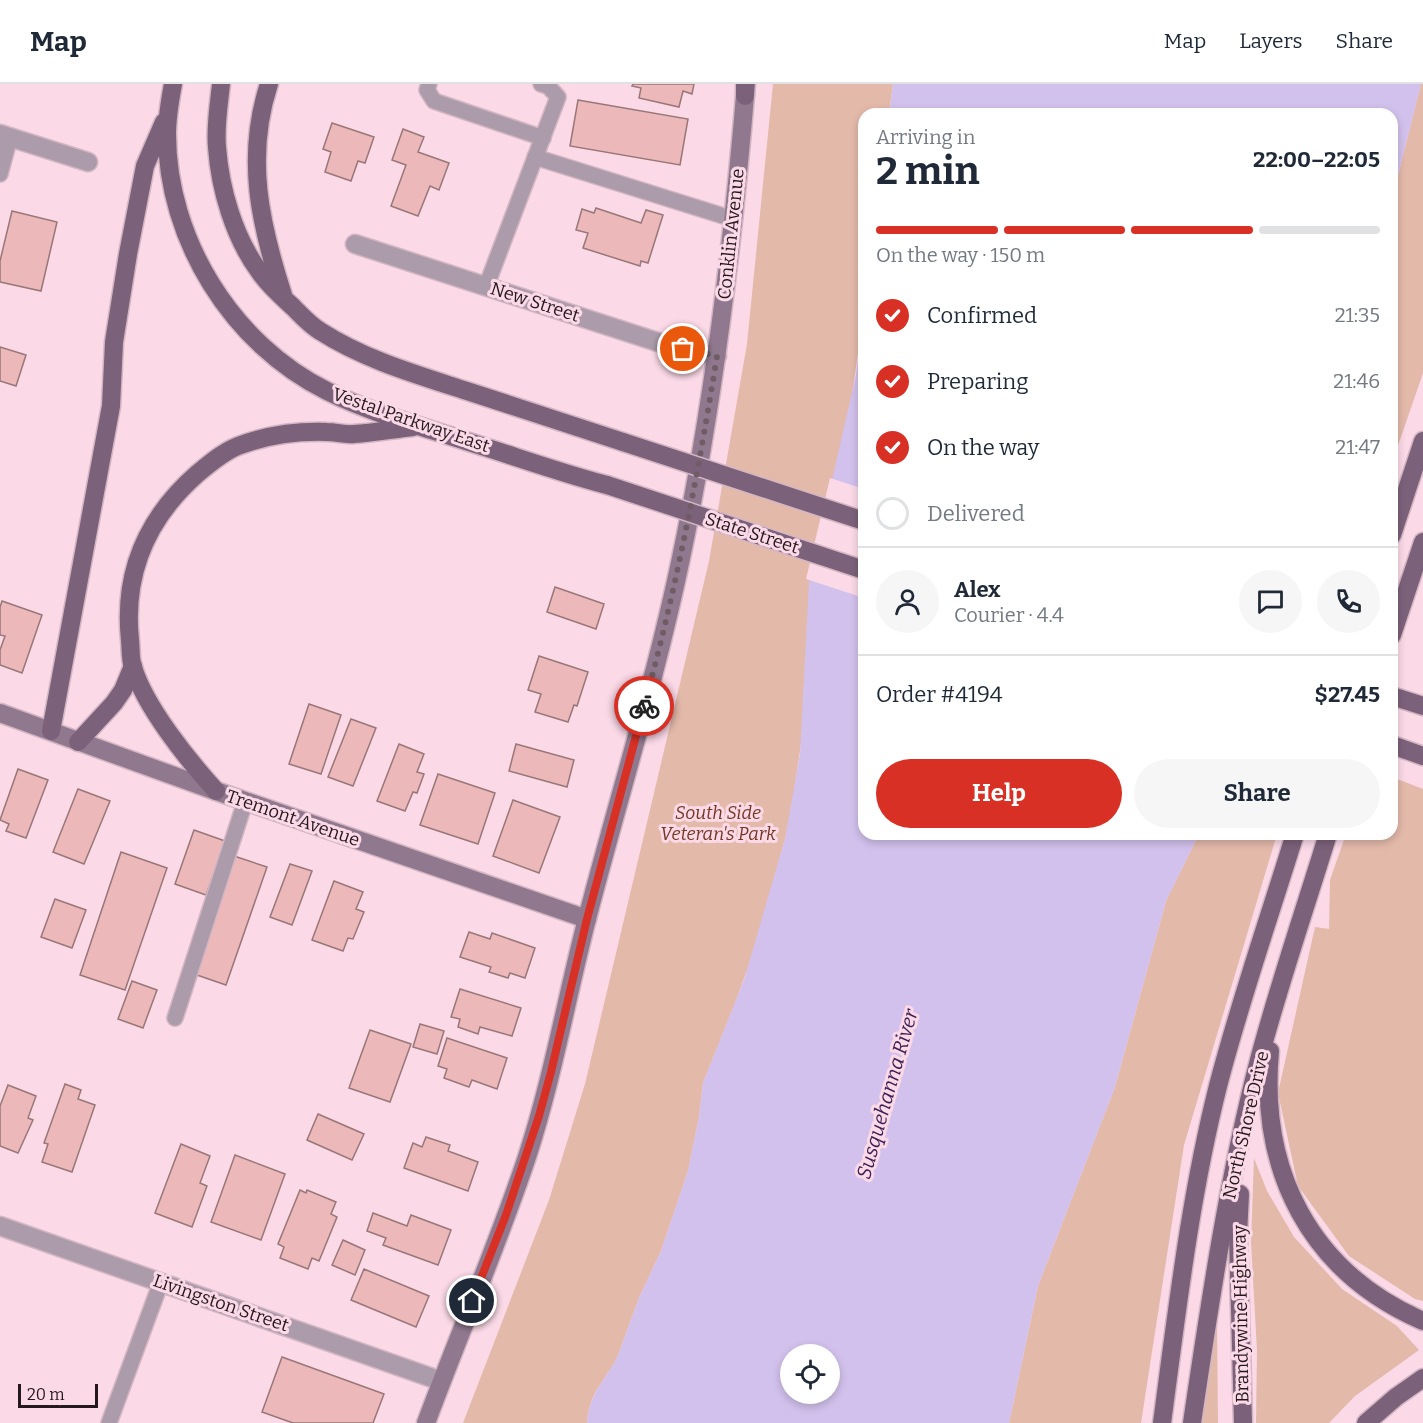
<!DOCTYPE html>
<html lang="en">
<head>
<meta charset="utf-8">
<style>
  :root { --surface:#fff; --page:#f6f6f7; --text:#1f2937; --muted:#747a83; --line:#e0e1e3; --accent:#d93025 }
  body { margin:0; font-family:Bitter,serif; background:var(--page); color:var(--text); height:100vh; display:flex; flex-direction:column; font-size:22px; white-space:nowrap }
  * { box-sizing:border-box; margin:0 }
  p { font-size:20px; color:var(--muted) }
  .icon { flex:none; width:33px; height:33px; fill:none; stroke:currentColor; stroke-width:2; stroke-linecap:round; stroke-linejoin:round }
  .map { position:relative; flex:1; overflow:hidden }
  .drawer { position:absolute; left:858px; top:24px; width:540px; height:732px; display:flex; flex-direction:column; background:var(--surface); border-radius:18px; box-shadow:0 3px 9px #0003 }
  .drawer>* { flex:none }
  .buttons { position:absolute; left:780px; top:1260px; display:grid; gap:12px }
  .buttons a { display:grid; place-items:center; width:60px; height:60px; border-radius:50%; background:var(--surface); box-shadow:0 3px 9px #0003; font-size:30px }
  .scale { position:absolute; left:18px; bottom:15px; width:80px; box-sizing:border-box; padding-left:6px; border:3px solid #24181d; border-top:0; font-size:16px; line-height:21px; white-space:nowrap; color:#24181d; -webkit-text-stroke:4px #fbd9e7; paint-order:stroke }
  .pin { position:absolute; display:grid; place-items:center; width:51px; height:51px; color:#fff; margin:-26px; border:3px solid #fff; border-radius:50%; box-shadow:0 2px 6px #0007 }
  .courier { position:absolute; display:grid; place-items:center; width:60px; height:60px; margin:-30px; border:4px solid #d93025; border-radius:50%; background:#fff; color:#222; box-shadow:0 2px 8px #0007 }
  .head em { font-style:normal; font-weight:700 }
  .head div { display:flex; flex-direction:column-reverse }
  .head { display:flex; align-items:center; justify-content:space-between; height:102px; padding:0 18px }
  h1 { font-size:39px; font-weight:700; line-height:45px }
  .bar { display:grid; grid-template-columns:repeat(4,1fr); gap:9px 6px; align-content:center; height:72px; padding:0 18px }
  .bar i { height:8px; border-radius:4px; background:var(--line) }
  .bar .current { background:var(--accent) }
  .bar p { grid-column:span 4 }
  .line { display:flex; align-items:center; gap:15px; padding:0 18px; border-top:2px solid var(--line) }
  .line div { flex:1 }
  .round { display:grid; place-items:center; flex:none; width:63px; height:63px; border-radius:32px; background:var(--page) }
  ol { padding:0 18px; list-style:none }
  li { display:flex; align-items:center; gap:18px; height:66px }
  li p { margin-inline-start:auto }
  li .icon { padding:6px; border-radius:50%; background:var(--accent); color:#fff; stroke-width:4 }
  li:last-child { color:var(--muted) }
  li i { width:33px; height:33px; border:3px solid var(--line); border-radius:50% }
  .cta { display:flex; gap:12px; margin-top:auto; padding:12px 18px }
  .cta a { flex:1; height:69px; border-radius:36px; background:var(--accent); color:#fff; font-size:24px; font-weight:700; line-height:69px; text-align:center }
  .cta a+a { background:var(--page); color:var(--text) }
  header { display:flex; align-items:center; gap:36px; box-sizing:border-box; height:84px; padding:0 30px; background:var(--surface); border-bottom:2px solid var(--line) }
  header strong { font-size:28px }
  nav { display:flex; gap:33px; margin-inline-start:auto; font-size:21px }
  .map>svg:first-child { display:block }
  .green { fill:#e3b9aa }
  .water { fill:#d2c1ec; fill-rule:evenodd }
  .pier { fill:#fbd9e7 }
  .building { fill:#edb8ba; stroke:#987778; stroke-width:1.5 }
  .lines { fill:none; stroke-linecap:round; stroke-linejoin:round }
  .lane-casing { stroke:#d4b6c3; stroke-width:18 }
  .street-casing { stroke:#d4b6c3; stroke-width:21 }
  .secondary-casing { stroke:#d4b6c3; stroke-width:21 }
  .primary-casing { stroke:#d4b6c3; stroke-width:21 }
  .lane { stroke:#ac9cab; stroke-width:15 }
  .street { stroke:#ac9cab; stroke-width:18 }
  .secondary { stroke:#90798f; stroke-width:18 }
  .primary { stroke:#7c617b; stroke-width:18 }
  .primary-bridge-casing { stroke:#d4b6c3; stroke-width:21; stroke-linecap:butt }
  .primary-bridge { stroke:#7c617b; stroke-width:18 }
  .done { stroke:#6f5c64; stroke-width:6; stroke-dasharray:0 10.8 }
  .route { stroke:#d93025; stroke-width:8 }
  .labels { text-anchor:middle; stroke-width:6; stroke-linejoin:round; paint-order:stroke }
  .street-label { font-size:18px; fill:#24181d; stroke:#fbd9e7 }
  .park-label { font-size:18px; font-style:italic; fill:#743722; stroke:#fbd9e7 }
  .water-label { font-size:20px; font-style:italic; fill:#381f53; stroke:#fbd9e7 }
</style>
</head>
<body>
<header>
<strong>Map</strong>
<nav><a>Map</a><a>Layers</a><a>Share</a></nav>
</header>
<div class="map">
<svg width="1423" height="1339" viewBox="0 0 1423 1339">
  <rect width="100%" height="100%" fill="#fbd9e7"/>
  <g class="green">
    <path d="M 773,0 L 893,0 L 889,30 L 864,30 L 864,228 L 791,728 L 785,755 L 752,872 L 736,917 L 703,999 L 699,1033 L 688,1087 L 661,1167 L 639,1214 L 617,1274 C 604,1298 589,1309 587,1339 L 463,1339 L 549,1116 L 585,1000 L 709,477 L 747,260 Z"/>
    <path d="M 1421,0 L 1423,0 L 1423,289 L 1392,379 L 1392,115 Z"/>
    <path d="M 1392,693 L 1423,705 L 1423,1217 L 1415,1215 L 1349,1172 L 1298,1102 L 1278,1009 L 1315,843 L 1329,845 L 1330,796 L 1346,750 L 1392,750 Z"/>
    <path d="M 1199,750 L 1277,750 L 1184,1061 L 1141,1339 L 1009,1339 L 1038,1202 L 1115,1003 L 1166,817 Z"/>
    <path d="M 1254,1074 L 1267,1107 L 1294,1153 L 1342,1205 L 1397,1242 L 1419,1266 L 1355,1312 L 1329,1339 L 1256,1339 L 1257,1267 L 1251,1158 Z"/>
    <path d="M 1217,1236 L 1218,1339 L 1201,1339 Z"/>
  </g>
  <g class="water">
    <path d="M 893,0 L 1421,0 L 1392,115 L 1392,30 L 889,30 Z"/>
    <path d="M 864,228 L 864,750 L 1199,750 L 1166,817 L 1115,1003 L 1038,1202 L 1009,1339 L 587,1339 C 589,1311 604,1297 617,1274 L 639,1214 L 661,1167 L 688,1087 L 699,1033 L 703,999 L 744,896 L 785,755 L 800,670 L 809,497 L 856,291 ZM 790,1270 L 830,1270 L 830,1310 L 790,1310 Z"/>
  </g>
  <path class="pier" d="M 830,394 L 864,405 L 864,514 L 806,495 Z"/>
  <g class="building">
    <path d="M 633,0 L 694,0 L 692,10 L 683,7 L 679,23 L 639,14 L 641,4 L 632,2 Z"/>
    <path d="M 578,16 L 688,35 L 680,81 L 570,62 Z"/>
    <path d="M 332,39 L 374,53 L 365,79 L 358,77 L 351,97 L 325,88 L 331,68 L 323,65 Z"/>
    <path d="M 403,45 L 424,53 L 418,68 L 449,79 L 439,106 L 430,102 L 418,132 L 391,122 L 406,81 L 392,76 Z"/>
    <path d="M 596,124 L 641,139 L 646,126 L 663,131 L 648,179 L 641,177 L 640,182 L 583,164 L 588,149 L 576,146 L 582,125 L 594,129 Z"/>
    <path d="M 12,127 L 57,138 L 41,207 L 0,198 L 0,177 Z"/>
    <path d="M 0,263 L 26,271 L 16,302 L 0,297 Z"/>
    <path d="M 555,503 L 604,520 L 596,545 L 547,528 Z"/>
    <path d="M 2,517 L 42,531 L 22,589 L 0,581 L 0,566 L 5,552 L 0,551 L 0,523 Z"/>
    <path d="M 539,572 L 588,588 L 577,622 L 574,621 L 568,638 L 535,628 L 541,610 L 528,606 Z"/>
    <path d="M 309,620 L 341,631 L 321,690 L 289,680 Z"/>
    <path d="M 351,635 L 376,644 L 353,702 L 328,693 Z"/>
    <path d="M 399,660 L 424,670 L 417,688 L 424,690 L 417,709 L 413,708 L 405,727 L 377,717 Z"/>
    <path d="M 516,660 L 574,676 L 567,703 L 509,687 Z"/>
    <path d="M 18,685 L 48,696 L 26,754 L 6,747 L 9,740 L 0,736 Z"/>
    <path d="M 438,690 L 495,709 L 478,760 L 420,741 Z"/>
    <path d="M 78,705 L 110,717 L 84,780 L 53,768 Z"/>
    <path d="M 513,716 L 560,733 L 539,789 L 493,772 Z"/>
    <path d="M 194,746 L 225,757 L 206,811 L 175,800 Z"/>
    <path d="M 121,768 L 167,784 L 125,906 L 80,891 Z"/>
    <path d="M 234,772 L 267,783 L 226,901 L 194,890 Z"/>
    <path d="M 290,780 L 312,787 L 292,841 L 270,833 Z"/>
    <path d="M 334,797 L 363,808 L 356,825 L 364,828 L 353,855 L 348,854 L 343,867 L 312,856 Z"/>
    <path d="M 55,815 L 86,826 L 72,864 L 41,853 Z"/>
    <path d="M 469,848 L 490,855 L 492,849 L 535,864 L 525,894 L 510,889 L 508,894 L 489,888 L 491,883 L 460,873 Z"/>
    <path d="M 132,897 L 157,906 L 143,944 L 118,935 Z"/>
    <path d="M 460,905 L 521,924 L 512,952 L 480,943 L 478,950 L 458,943 L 460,935 L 451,933 Z"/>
    <path d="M 420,940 L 444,947 L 437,970 L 413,963 Z"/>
    <path d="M 370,946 L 411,960 L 390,1018 L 349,1004 Z"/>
    <path d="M 447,954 L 507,974 L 497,1005 L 472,996 L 469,1003 L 444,994 L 447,985 L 438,982 Z"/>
    <path d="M 65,1000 L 81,1006 L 78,1015 L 95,1021 L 72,1088 L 42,1078 L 48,1060 L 44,1059 Z"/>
    <path d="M 8,1001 L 36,1012 L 28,1034 L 33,1036 L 18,1069 L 0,1062 L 0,1022 Z"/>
    <path d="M 318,1030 L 364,1050 L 352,1076 L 307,1056 Z"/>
    <path d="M 426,1053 L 450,1061 L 448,1067 L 478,1078 L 468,1107 L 404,1084 L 413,1059 L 422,1063 Z"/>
    <path d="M 181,1060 L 210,1072 L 200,1099 L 207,1102 L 192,1143 L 155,1129 Z"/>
    <path d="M 235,1071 L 285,1090 L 261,1156 L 211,1138 Z"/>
    <path d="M 300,1106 L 306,1109 L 307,1106 L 336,1118 L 331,1130 L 337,1133 L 319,1177 L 312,1174 L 308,1185 L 280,1174 L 284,1163 L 278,1160 Z"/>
    <path d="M 373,1129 L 407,1142 L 411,1131 L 451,1146 L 438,1181 L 383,1161 L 386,1154 L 367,1147 Z"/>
    <path d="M 343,1156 L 365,1166 L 355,1191 L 332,1181 Z"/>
    <path d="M 364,1185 L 429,1212 L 416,1243 L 351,1216 Z"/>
    <path d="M 282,1273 L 384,1310 L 373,1339 L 293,1339 L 262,1328 Z"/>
  </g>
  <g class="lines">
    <g class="lane-casing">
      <g id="lane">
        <path d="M 429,0 L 427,6 L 434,17 L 543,54"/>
        <path d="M 535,73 L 733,135"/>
        <path d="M 0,90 L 10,53"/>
        <path d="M 486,203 L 558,13 L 548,2 L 541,0"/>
        <path d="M 175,934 L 245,718"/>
        <path d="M 109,1339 L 161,1198"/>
      </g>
    </g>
    <g class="street-casing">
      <g id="street">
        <path d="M 0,50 L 88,78"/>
        <path d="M 355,160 L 670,262 L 717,272"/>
        <path d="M 0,1142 L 441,1297"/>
      </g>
    </g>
    <g class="secondary-casing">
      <g id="secondary">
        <path d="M 0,629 L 216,707 L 587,835"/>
        <path d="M 426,1339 C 459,1250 497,1163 527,1073 C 553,993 567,911 588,831 C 619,712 656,594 681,474 C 714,318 733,159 746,0"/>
      </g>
    </g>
    <g class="primary-casing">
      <g id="primary">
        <path d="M 173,0 C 170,16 167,33 167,50 C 167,155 232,260 327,307 C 373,330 424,343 472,359 C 517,373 561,389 607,401"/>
        <path d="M 221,0 C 219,21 215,42 217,63 C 220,105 234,153 259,187 C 268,201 281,212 293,223 C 302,232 310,241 320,247 C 365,276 418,291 467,307 C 519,324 571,341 623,358"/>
        <path d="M 269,0 C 245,73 260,140 283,211"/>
        <path d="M 745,0 L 745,12"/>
        <path d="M 1392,451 L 1423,357"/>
        <path d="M 1392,551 L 1423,458"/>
        <path d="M 1392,612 L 1423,622"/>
        <path d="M 51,647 L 111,322 L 114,258 L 128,170 L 145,82 L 164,38"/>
        <path d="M 78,658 L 114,619 L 123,606 L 133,582"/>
        <path d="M 1392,661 L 1423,672"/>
        <path d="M 216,707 C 188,676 145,623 133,583 C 130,575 131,565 130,556 C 123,489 147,434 197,390 C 209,380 223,368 238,362 C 267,351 296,347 327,348 C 336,348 345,351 354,350 C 374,349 394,345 413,343"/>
        <path d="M 1270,967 C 1259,1087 1310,1188 1423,1237"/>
        <path d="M 1240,1110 L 1238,1151 L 1243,1339"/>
        <path d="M 1162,1339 C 1177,1227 1190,1113 1218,1002 C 1240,917 1269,834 1295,750"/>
        <path d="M 1192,1339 C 1210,1218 1228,1095 1259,976 C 1279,900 1305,825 1328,750"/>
        <path d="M 1366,1339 L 1396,1313 L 1423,1294"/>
      </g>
    </g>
    <use href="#lane" class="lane"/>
    <use href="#street" class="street"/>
    <use href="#secondary" class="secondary"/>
    <use href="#primary" class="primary"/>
    <g class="primary-bridge-casing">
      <g id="primary-bridge">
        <path d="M 623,358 L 864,437"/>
        <path d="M 607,401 L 864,486"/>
      </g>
    </g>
    <use href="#primary-bridge" class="primary-bridge"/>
  </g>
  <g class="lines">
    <path class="done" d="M 644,622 C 676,507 698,390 717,272 L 683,265"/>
    <path class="route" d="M 472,1217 L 506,1131 L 539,1032 L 551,988 L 587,835 L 644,622"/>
  </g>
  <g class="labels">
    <g class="street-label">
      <text transform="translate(731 150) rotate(-84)" y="6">Conklin Avenue</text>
      <text transform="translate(535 218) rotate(18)" y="6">New Street</text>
      <text transform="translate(411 336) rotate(19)" y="6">Vestal Parkway East</text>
      <text transform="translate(752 449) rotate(18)" y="6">State Street</text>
      <text transform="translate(293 734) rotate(19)" y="6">Tremont Avenue</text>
      <text transform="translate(1246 1041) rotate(-77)" y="6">North Shore Drive</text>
      <text transform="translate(221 1219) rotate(19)" y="6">Livingston Street</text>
      <text transform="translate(1241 1230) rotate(-91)" y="6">Brandywine Highway</text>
    </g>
    <g class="park-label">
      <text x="718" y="735">South Side<tspan x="718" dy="21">Veteran's Park</tspan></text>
    </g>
    <g class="water-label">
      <text transform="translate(887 1010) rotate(-74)" y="7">Susquehanna River</text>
    </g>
  </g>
</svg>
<div class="buttons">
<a><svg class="icon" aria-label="locate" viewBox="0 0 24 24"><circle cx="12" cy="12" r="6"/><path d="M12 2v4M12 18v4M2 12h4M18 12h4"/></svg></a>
</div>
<div class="scale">20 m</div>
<div class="pin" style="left:683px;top:265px;background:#ea580c"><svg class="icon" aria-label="bag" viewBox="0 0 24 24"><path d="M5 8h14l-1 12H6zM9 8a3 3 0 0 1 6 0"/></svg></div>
<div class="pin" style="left:472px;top:1217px;background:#1f2937"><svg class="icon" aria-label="home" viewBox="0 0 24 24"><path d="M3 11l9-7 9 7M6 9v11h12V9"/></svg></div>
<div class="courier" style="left:644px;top:622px"><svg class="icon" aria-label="bike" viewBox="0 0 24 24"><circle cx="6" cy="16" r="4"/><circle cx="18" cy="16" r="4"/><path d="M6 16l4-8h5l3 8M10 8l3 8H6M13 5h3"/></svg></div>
<section class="drawer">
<div class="head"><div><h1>2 min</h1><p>Arriving in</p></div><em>22:00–22:05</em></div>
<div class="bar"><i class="current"></i><i class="current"></i><i class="current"></i><i></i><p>On the way · 150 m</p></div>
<ol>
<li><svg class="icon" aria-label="check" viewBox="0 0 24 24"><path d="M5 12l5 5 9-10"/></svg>Confirmed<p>21:35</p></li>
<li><svg class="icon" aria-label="check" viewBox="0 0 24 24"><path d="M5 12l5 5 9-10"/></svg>Preparing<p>21:46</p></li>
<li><svg class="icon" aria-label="check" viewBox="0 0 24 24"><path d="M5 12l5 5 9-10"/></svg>On the way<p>21:47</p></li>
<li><i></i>Delivered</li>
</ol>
<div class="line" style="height:108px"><a class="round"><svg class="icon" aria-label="person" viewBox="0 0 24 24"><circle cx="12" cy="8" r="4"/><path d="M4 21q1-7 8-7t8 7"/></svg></a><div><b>Alex</b><p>Courier · 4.4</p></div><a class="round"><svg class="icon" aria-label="chat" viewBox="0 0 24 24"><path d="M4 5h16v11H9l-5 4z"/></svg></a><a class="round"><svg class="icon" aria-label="phone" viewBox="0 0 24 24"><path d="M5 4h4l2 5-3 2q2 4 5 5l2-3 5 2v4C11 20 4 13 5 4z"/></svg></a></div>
<div class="line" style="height:78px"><div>Order #4194</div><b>$27.45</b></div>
<div class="cta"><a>Help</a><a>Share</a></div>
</section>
</div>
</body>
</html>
